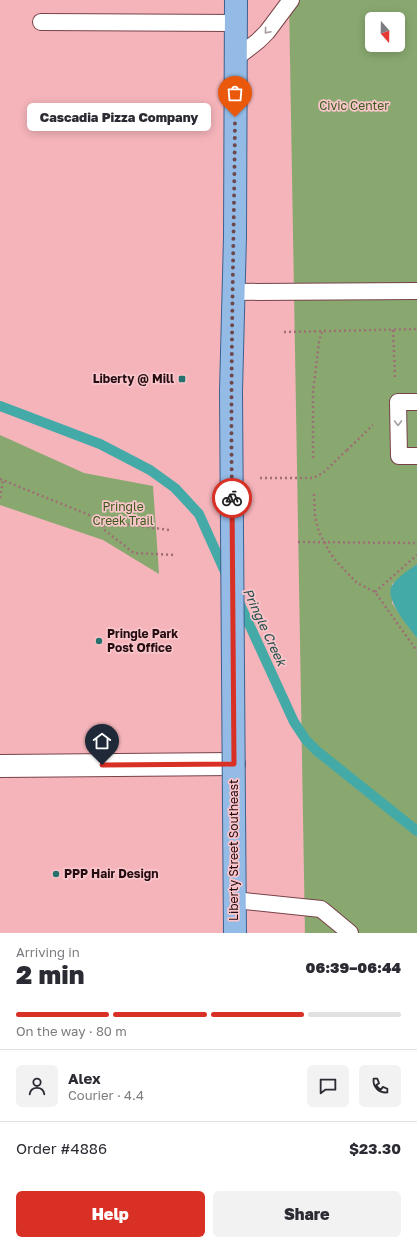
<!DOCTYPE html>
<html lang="en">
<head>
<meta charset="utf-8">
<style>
  :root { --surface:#fff; --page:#f2f2f3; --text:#2b2b33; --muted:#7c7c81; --line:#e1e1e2; --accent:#d93025 }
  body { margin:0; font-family:"Golos Text",sans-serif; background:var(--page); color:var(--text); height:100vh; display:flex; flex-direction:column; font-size:15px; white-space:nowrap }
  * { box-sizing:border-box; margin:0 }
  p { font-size:13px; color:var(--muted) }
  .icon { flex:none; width:22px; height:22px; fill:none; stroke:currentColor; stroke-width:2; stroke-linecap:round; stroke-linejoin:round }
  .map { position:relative; height:933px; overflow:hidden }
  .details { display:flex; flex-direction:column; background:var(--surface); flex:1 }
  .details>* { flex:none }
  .needle { width:26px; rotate:160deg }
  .controls { position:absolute; left:365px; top:12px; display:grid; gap:8px }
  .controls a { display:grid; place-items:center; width:40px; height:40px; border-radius:6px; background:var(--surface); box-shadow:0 2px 10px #0003; font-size:20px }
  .pin { position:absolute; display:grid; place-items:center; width:34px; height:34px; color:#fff; margin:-41px -17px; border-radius:50% 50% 50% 0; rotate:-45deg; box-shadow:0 0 4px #0007 }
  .pin .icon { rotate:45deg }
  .courier { position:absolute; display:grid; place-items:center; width:40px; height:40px; margin:-20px; border:3px solid #d93025; border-radius:50%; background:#fff; color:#222; box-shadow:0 1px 5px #0007 }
  .bubble { position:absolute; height:28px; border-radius:6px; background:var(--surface); box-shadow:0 2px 10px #0003; font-size:13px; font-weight:800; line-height:28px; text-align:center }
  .overview em { font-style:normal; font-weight:800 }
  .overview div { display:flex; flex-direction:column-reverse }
  .overview { display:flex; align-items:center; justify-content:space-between; height:68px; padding:0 16px }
  h1 { font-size:26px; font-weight:800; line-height:30px }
  .bar { display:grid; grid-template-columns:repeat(4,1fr); gap:6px 4px; align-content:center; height:48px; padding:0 16px }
  .bar i { height:5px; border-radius:3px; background:var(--line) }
  .bar .selected { background:var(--accent) }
  .bar p { grid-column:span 4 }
  .line { display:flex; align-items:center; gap:10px; padding:0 16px; border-top:1px solid var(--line) }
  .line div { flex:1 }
  .round { display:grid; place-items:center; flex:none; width:42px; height:42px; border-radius:6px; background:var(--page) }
  .primary-button { display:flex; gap:8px; margin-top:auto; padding:8px 16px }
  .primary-button a { flex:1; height:46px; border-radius:6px; background:var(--accent); color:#fff; font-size:16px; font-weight:800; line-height:46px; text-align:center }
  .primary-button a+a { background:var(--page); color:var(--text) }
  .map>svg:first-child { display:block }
  .green { fill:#89a870; fill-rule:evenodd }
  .water { fill:#43aaa7 }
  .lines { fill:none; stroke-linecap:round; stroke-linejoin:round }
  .stream { stroke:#43aaa7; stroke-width:10 }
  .lane-casing { stroke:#784249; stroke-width:18 }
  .street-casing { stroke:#784249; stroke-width:24 }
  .primary-casing { stroke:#3e608f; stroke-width:24 }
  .path { stroke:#9d6f74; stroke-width:2.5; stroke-dasharray:2 3; stroke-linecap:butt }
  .lane { stroke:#fff; stroke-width:16 }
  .street { stroke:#fff; stroke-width:22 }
  .primary { stroke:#94bbe5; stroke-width:22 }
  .primary-bridge-casing { stroke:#3e608f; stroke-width:24; stroke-linecap:butt }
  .path-bridge { stroke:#9d6f74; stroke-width:2.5; stroke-dasharray:2 3; stroke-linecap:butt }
  .primary-bridge { stroke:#94bbe5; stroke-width:22 }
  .oneway { stroke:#a79ea0 }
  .done { stroke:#6c474c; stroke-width:4; stroke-dasharray:0 7.2 }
  .route { stroke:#d93025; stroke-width:5 }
  .poi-dot { fill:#26716e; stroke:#f9c5ca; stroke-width:1.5 }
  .labels { text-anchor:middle; stroke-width:3.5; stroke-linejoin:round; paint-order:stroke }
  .park-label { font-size:12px; fill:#3a5a19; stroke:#f9c5ca }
  .poi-label { font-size:12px; font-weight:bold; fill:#230d11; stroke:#f9c5ca; text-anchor:start }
  .street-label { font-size:12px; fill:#230d11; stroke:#f9c5ca }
  .water-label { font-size:13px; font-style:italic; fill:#214f4d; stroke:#f9c5ca }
</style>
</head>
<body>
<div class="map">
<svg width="417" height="933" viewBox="0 0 417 933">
  <rect width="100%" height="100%" fill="#f4b4ba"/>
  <g class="green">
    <path d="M 289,0 L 417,0 L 417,564 L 392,584 L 392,603 L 417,638 L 417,933 L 305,933 ZM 372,19 L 398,19 L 398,45 L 372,45 Z"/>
    <path d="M 0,435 L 84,473 L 153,486 L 159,574 L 103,540 L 0,505 Z"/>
  </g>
  <path class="water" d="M 417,564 L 417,638 C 409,627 382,597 393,584 C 399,576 409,570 417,564 Z"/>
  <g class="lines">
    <g class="stream">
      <path d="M 0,406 L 100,444 L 150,470 L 175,488 L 199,514 L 226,574"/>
      <path d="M 238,600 L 294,722 L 306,740 L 317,751 L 417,831"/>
    </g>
    <g class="lane-casing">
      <g id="lane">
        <path d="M 41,22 L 236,23"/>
        <path d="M 236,58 L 258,41 L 267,32 L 291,0"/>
        <path d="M 232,292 L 417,291"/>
        <path d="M 417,402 L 398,402 L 399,456 L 417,456"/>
        <path d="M 235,900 L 321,909 L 350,933"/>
      </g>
    </g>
    <g class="street-casing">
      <path id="street" d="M 0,766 L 234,764"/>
    </g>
    <g class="primary-casing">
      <g id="primary">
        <path d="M 231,391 L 235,236 L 236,0"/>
        <path d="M 234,809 L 235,933"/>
      </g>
    </g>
    <g class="path">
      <path d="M 393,330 L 395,377"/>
      <path d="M 284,332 L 417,329"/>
      <path d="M 347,450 L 373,425"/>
      <path d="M 313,458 L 313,392 L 319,342 L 322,332"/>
      <path d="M 0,479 L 104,521"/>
      <path d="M 314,494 L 315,517 L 319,532 L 329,551 L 336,561 L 357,583 L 375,592 L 417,651"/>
      <path d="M 0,498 L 3,481"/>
      <path d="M 169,530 L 104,521 L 103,529 L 134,553 L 175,555"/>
      <path d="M 298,542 L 417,543"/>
      <path d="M 375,592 L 417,555"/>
    </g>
    <use href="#lane" class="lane"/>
    <use href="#street" class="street"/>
    <use href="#primary" class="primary"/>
    <g class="primary-bridge-casing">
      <path id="primary-bridge" d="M 231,391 L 234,809"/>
    </g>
    <path class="path-bridge" d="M 260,478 L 313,478 L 323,473 L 347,450"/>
    <use href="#primary-bridge" class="primary-bridge"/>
  </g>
  <defs><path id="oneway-chevron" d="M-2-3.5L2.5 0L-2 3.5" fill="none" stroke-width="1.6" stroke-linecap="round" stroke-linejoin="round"/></defs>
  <g class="oneway">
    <use href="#oneway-chevron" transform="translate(267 31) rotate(131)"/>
    <use href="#oneway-chevron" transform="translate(398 423) rotate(89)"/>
  </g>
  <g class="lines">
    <path class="done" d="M 232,498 C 230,371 234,244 235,117"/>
    <path class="route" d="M 102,765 L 234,764 L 232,498"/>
  </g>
  <g class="poi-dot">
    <rect x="178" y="375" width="8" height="8" rx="2"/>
    <circle cx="99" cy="641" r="4"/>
    <circle cx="56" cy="874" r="4"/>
  </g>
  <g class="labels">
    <g class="park-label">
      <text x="354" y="110">Civic Center</text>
      <text x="123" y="511">Pringle<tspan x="123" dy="14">Creek Trail</tspan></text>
    </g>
    <g class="poi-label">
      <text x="174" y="383" text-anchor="end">Liberty @ Mill</text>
      <text x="107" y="638">Pringle Park<tspan x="107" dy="14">Post Office</tspan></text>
      <text x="64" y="878">PPP Hair Design</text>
    </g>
    <g class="street-label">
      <text transform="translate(234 850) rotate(-90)" y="4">Liberty Street Southeast</text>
    </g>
    <g class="water-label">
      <text transform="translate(265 627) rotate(65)" y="5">Pringle Creek</text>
    </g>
  </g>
</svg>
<div class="controls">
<a><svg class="needle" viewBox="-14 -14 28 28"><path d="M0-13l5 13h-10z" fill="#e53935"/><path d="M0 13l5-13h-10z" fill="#7c7c81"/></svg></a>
</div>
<div class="pin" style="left:235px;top:117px;background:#ea580c"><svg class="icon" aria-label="bag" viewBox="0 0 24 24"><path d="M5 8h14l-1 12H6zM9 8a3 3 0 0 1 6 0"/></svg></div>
<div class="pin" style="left:102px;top:765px;background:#1f2937"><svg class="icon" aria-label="home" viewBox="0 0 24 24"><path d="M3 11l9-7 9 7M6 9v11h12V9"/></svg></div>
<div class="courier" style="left:232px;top:498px"><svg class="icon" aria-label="bike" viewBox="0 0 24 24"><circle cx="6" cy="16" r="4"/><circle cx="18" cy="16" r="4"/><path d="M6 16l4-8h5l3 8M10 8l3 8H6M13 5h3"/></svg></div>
<div class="bubble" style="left:27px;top:103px;width:184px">Cascadia Pizza Company</div>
</div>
<section class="details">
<div class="overview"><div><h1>2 min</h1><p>Arriving in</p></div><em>06:39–06:44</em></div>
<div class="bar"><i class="selected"></i><i class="selected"></i><i class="selected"></i><i></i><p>On the way · 80 m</p></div>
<div class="line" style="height:72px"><a class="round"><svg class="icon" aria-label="person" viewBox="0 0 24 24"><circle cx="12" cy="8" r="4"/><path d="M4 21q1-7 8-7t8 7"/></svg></a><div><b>Alex</b><p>Courier · 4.4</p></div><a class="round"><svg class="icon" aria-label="chat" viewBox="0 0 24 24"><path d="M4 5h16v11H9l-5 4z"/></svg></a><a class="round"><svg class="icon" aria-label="phone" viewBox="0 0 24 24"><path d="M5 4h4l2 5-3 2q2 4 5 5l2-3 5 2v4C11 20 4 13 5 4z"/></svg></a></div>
<div class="line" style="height:52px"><div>Order #4886</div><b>$23.30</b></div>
<div class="primary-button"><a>Help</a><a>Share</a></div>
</section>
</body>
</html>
